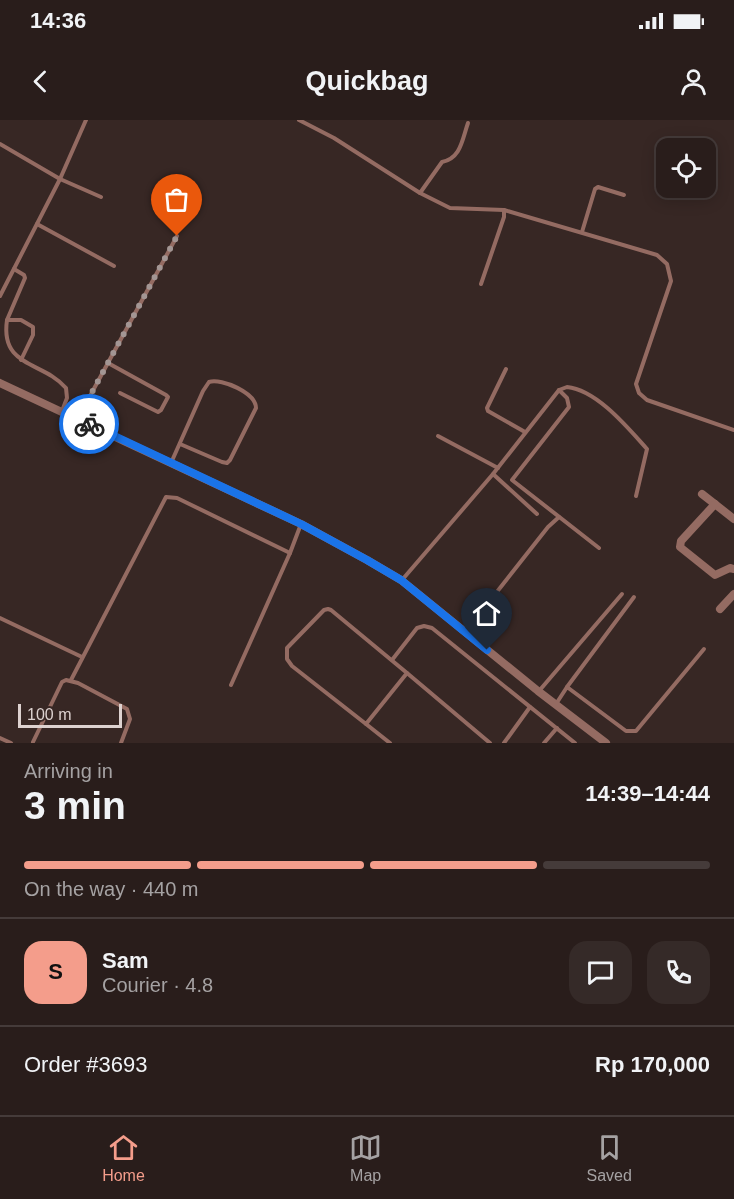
<!DOCTYPE html>
<html lang="en">
<head>
<meta charset="utf-8">
<style>
  :root { --surface:#291d1b; --page:#352a28; --text:#f1f3f6; --muted:#a5a2a3; --line:#453b3a; --accent:#f49d8b }
  body { margin:0; font-family:Arial,sans-serif; background:var(--page); color:var(--text); height:100vh; display:flex; flex-direction:column; font-size:22px; white-space:nowrap }
  * { box-sizing:border-box; margin:0 }
  p { font-size:20px; color:var(--muted) }
  .icon { flex:none; width:33px; height:33px; fill:none; stroke:currentColor; stroke-width:2; stroke-linecap:round; stroke-linejoin:round }
  .map { position:relative; height:623px; overflow:hidden }
  .drawer { display:flex; flex-direction:column; background:var(--surface); flex:1 }
  .drawer>* { flex:none }
  .buttons { position:absolute; left:656px; top:18px; display:grid; gap:12px }
  .buttons a { display:grid; place-items:center; width:60px; height:60px; border-radius:12px; background:var(--surface); box-shadow:0 3px 15px #0003,0 0 0 2px var(--line); font-size:30px }
  .scale { position:absolute; left:18px; bottom:15px; width:104px; box-sizing:border-box; padding-left:6px; border:3px solid #ddd2d0; border-top:0; font-size:16px; line-height:21px; white-space:nowrap; color:#ddd2d0; -webkit-text-stroke:4px #372724; paint-order:stroke }
  .pin { position:absolute; display:grid; place-items:center; width:51px; height:51px; color:#fff; margin:-62px -26px; border-radius:50% 50% 50% 0; rotate:-45deg; box-shadow:0 0 6px #0007 }
  .pin .icon { rotate:45deg }
  .courier { position:absolute; display:grid; place-items:center; width:60px; height:60px; margin:-30px; border:4px solid #1a73e8; border-radius:50%; background:#fff; color:#222; box-shadow:0 2px 8px #0007 }
  .headline em { font-style:normal; font-weight:700 }
  .headline div { display:flex; flex-direction:column-reverse }
  .headline { display:flex; align-items:center; justify-content:space-between; height:102px; padding:0 24px }
  h1 { font-size:39px; font-weight:700; line-height:45px }
  .bar { display:grid; grid-template-columns:repeat(4,1fr); gap:9px 6px; align-content:center; height:72px; padding:0 24px }
  .bar i { height:8px; border-radius:4px; background:var(--line) }
  .bar .current { background:var(--accent) }
  .bar p { grid-column:span 4 }
  .line { display:flex; align-items:center; gap:15px; padding:0 24px; border-top:2px solid var(--line) }
  .line div { flex:1 }
  .round { display:grid; place-items:center; flex:none; width:63px; height:63px; border-radius:18px; background:var(--page) }
  .status { display:flex; justify-content:space-between; align-items:center; height:42px; padding:0 30px; background:var(--surface); direction:ltr }
  .status svg { height:16px; fill:currentColor }
  header { display:flex; justify-content:space-between; align-items:center; height:78px; padding:0 24px; background:var(--surface); font-size:27px; font-weight:700 }
  .tabs { display:flex; justify-content:space-around; align-items:center; height:84px; border-top:2px solid var(--line); background:var(--surface); font-size:16px; color:var(--muted) }
  .tabs a { display:grid; justify-items:center; gap:3px }
  .tabs .current { color:var(--accent) }
  .map>svg:first-child { display:block }
  .lines { fill:none; stroke-linecap:round; stroke-linejoin:round }
  .lane { stroke:#946b62; stroke-width:4 }
  .street { stroke:#946b62; stroke-width:8 }
  .done { stroke:#a39694; stroke-width:6; stroke-dasharray:0 10.8 }
  .route { stroke:#1a73e8; stroke-width:8 }
</style>
</head>
<body>
<div class="status"><b>14:36</b><svg viewBox="0 0 49 12"><path d="M0 12V9h3v3zM5 12V6h3v6zM10 12V3h3v9zM15 12V0h3v12zM26 1h20v11H26zM47 4h2v5h-2z"/></svg></div>
<header><svg class="icon" aria-label="back" viewBox="0 0 24 24"><path d="M15 5l-7 7 7 7"/></svg>Quickbag<svg class="icon" aria-label="person" viewBox="0 0 24 24"><circle cx="12" cy="8" r="4"/><path d="M4 21q1-7 8-7t8 7"/></svg></header>
<div class="map">
<svg width="734" height="623" viewBox="0 0 734 623">
  <rect width="100%" height="100%" fill="#372724"/>
  <g class="lines">
    <g class="lane">
      <path d="M 299,0 L 334,18 L 420,73 L 450,88 L 504,90 L 657,135 L 667,144 L 671,161 L 636,264 L 639,273 L 647,280 L 734,310"/>
      <path d="M 0,24 L 60,59 L 101,77"/>
      <path d="M 420,73 L 442,42 C 461,38 462,20 468,3"/>
      <path d="M 37,104 L 114,146"/>
      <path d="M 582,112 L 595,69 L 598,67 L 624,75"/>
      <path d="M 481,164 L 504,97 L 504,90"/>
      <path d="M 0,176 L 60,59 L 86,0"/>
      <path d="M 7,200 L 25,158 L 24,155 L 14,149"/>
      <path d="M 21,240 L 33,215 L 33,207 L 21,200 L 7,200 C 0,248 43,241 66,268 L 67,278 L 62,291"/>
      <path d="M 108,243 L 166,275 L 168,277 L 161,290 L 158,292 L 120,273"/>
      <path d="M 506,249 L 487,288 L 488,291 L 525,312"/>
      <path d="M 559,270 L 567,278 L 569,287 L 512,360 L 599,428"/>
      <path d="M 78,298 L 177,116"/>
      <path d="M 438,316 L 498,348"/>
      <path d="M 171,343 L 203,271 L 209,262 C 222,258 256,273 256,288 L 230,340 L 227,343 L 222,342 L 180,324"/>
      <path d="M 493,354 L 537,394"/>
      <path d="M 402,460 L 493,354 L 559,270 L 567,267 C 597,270 628,308 647,329 L 636,376"/>
      <path d="M 328,489 L 331,490 L 407,553 L 366,604 L 292,546 L 287,539 L 287,528 L 324,490 Z"/>
      <path d="M 478,496 L 548,407 L 559,397"/>
      <path d="M 0,498 L 82,537"/>
      <path d="M 392,540 L 417,508 L 424,506 L 432,508 L 575,623"/>
      <path d="M 407,553 L 490,623"/>
      <path d="M 71,560 L 166,377 L 177,378 L 290,433"/>
      <path d="M 231,565 L 290,433 L 301,404"/>
      <path d="M 567,567 L 634,477"/>
      <path d="M 539,571 L 622,474"/>
      <path d="M 556,584 L 567,567 L 626,611 L 636,611 L 704,529"/>
      <path d="M 366,604 L 390,623"/>
      <path d="M 0,618 L 11,623"/>
      <path d="M 33,622 L 62,562 L 66,560 L 78,563 L 127,589 L 130,599 L 121,623"/>
      <path d="M 504,623 L 530,587"/>
      <path d="M 544,623 L 557,608"/>
    </g>
    <g class="street">
      <path d="M 0,263 L 301,404 L 367,440 L 401,460 L 538,571 L 606,623"/>
      <path d="M 702,374 L 734,399"/>
      <path d="M 715,384 L 681,421 L 680,427 L 715,455 L 730,448 L 734,449"/>
      <path d="M 720,489 L 734,474"/>
    </g>
  </g>
  <g class="lines">
    <path class="done" d="M 89,304 L 78,298 L 177,116"/>
    <path class="route" d="M 89,304 L 301,404 L 367,440 L 401,460 L 487,530"/>
  </g>
</svg>
<div class="buttons">
<a><svg class="icon" aria-label="locate" viewBox="0 0 24 24"><circle cx="12" cy="12" r="6"/><path d="M12 2v4M12 18v4M2 12h4M18 12h4"/></svg></a>
</div>
<div class="scale">100 m</div>
<div class="pin" style="left:177px;top:116px;background:#ea580c"><svg class="icon" aria-label="bag" viewBox="0 0 24 24"><path d="M5 8h14l-1 12H6zM9 8a3 3 0 0 1 6 0"/></svg></div>
<div class="pin" style="left:487px;top:530px;background:#1f2937"><svg class="icon" aria-label="home" viewBox="0 0 24 24"><path d="M3 11l9-7 9 7M6 9v11h12V9"/></svg></div>
<div class="courier" style="left:89px;top:304px"><svg class="icon" aria-label="bike" viewBox="0 0 24 24"><circle cx="6" cy="16" r="4"/><circle cx="18" cy="16" r="4"/><path d="M6 16l4-8h5l3 8M10 8l3 8H6M13 5h3"/></svg></div>
</div>
<section class="drawer">
<div class="headline"><div><h1>3 min</h1><p>Arriving in</p></div><em>14:39–14:44</em></div>
<div class="bar"><i class="current"></i><i class="current"></i><i class="current"></i><i></i><p>On the way · 440 m</p></div>
<div class="line" style="height:108px"><b class="round" style="background:var(--accent);color:#111">S</b><div><b>Sam</b><p>Courier · 4.8</p></div><a class="round"><svg class="icon" aria-label="chat" viewBox="0 0 24 24"><path d="M4 5h16v11H9l-5 4z"/></svg></a><a class="round"><svg class="icon" aria-label="phone" viewBox="0 0 24 24"><path d="M5 4h4l2 5-3 2q2 4 5 5l2-3 5 2v4C11 20 4 13 5 4z"/></svg></a></div>
<div class="line" style="height:78px"><div>Order #3693</div><b>Rp 170,000</b></div>
</section>
<nav class="tabs">
<a class="current"><svg class="icon" aria-label="home" viewBox="0 0 24 24"><path d="M3 11l9-7 9 7M6 9v11h12V9"/></svg>Home</a>
<a><svg class="icon" aria-label="map" viewBox="0 0 24 24"><path d="M3 6l6-2 6 2 6-2v14l-6 2-6-2-6 2zM9 4v14M15 6v14"/></svg>Map</a>
<a><svg class="icon" aria-label="saved" viewBox="0 0 24 24"><path d="M7 4h10v16l-5-4-5 4z"/></svg>Saved</a>
</nav>
</body>
</html>
